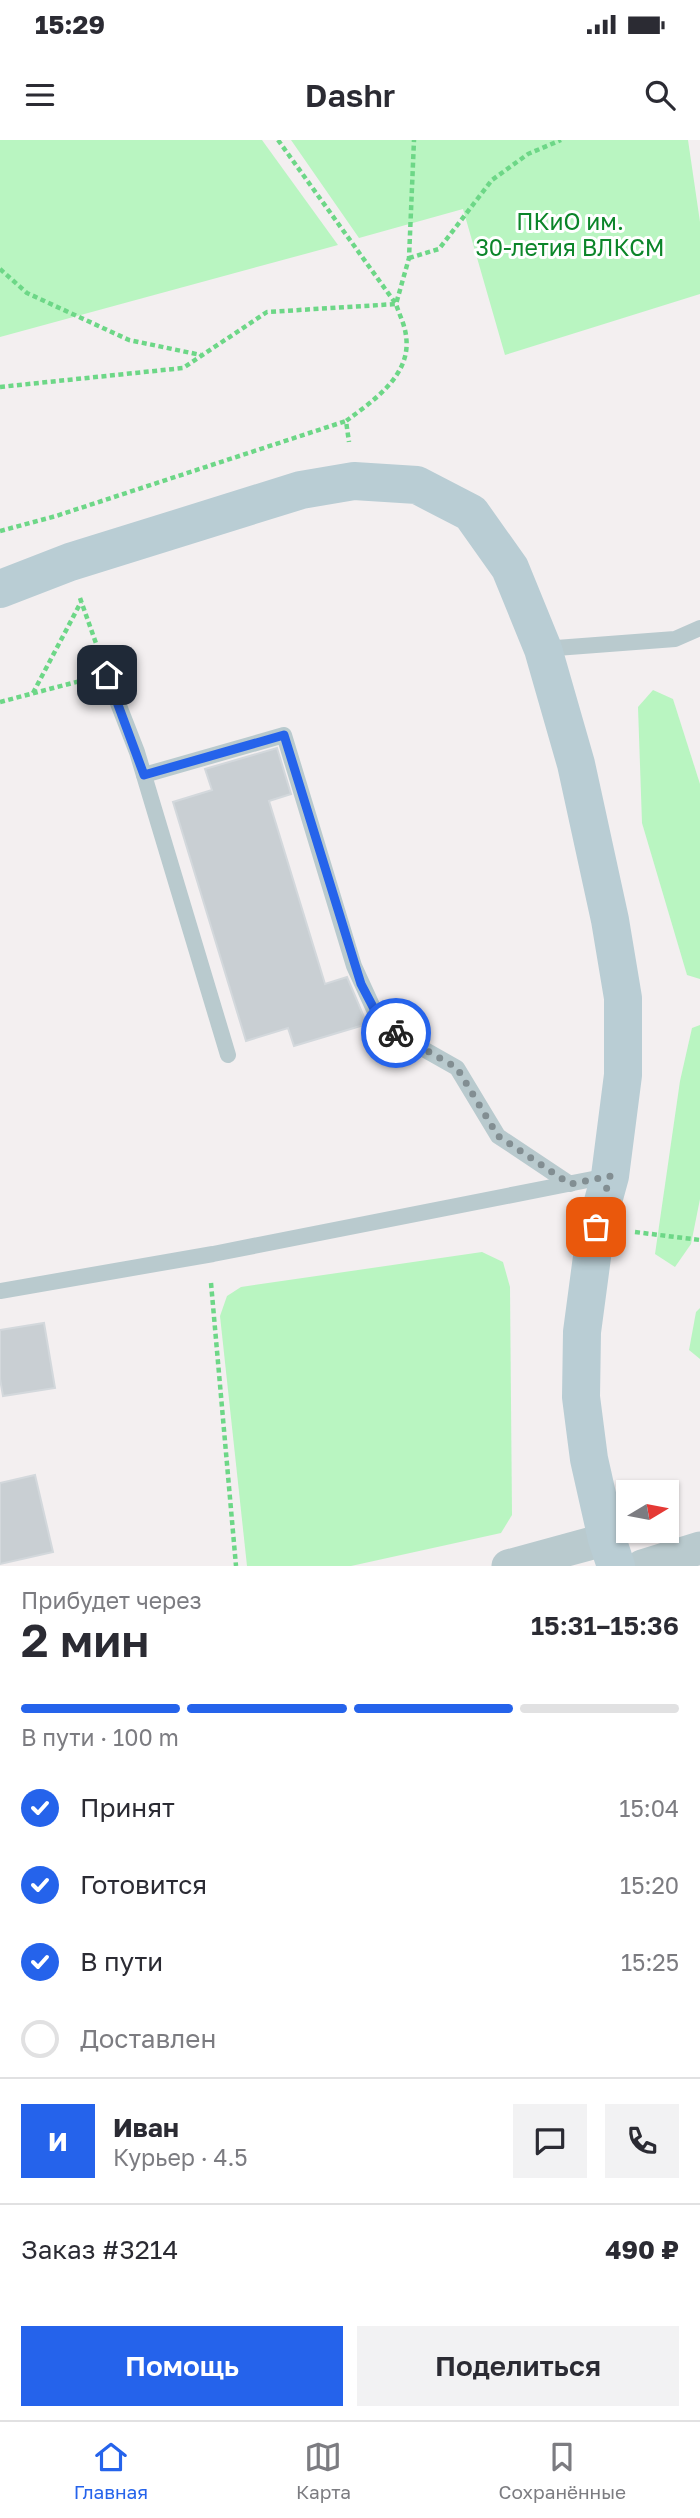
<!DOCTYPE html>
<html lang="ru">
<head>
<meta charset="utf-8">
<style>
  :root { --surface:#fff; --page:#f2f2f3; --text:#2b2b33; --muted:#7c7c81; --line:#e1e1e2; --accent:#2563eb }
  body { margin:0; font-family:"Golos Text",sans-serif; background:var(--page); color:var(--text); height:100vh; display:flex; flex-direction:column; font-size:26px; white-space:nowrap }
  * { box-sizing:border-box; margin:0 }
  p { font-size:23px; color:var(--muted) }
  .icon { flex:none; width:38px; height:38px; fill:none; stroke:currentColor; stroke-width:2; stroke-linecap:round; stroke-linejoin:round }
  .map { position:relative; height:1426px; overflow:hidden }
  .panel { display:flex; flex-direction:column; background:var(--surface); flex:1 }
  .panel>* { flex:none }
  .needle { width:46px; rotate:80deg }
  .buttons { position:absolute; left:616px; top:1340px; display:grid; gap:14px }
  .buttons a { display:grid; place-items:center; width:63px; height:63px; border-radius:0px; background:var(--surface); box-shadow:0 2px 5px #0004; font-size:35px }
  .pin { position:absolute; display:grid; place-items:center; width:60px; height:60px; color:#fff; margin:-30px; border-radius:14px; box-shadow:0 4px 10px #0006 }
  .courier { position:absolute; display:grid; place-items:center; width:70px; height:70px; margin:-35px; border:5px solid #2563eb; border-radius:50%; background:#fff; color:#222; box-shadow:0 2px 9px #0007 }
  .summary em { font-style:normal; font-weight:600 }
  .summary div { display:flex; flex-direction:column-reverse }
  .summary { display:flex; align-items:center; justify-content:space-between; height:119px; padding:0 21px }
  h1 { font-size:46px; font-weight:600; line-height:52px }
  .bar { display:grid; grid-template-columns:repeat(4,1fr); gap:10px 7px; align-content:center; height:84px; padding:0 21px }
  .bar i { height:9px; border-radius:5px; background:var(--line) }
  .bar .current { background:var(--accent) }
  .bar p { grid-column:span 4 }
  .line { display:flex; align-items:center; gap:18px; padding:0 21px; border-top:2px solid var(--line) }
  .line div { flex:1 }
  .round { display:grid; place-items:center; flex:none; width:74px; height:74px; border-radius:0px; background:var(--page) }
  ol { padding:0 21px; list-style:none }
  li { display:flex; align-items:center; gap:21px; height:77px }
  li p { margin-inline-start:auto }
  li .icon { padding:7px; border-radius:50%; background:var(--accent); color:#fff; stroke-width:4 }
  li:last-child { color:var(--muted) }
  li i { width:38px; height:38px; border:4px solid var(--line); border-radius:50% }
  .cta { display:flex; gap:14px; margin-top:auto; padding:14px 21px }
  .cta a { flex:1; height:80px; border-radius:0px; background:var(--accent); color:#fff; font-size:28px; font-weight:600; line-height:80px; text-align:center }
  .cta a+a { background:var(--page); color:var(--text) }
  .status { display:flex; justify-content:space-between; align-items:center; height:49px; padding:0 35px; background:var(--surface); direction:ltr }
  .status svg { height:19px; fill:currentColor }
  header { display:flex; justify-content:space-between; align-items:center; height:91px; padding:0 21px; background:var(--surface); font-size:32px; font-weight:600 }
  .tab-bar { display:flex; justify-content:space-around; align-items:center; height:98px; border-top:2px solid var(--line); background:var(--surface); font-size:19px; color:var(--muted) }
  .tab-bar a { display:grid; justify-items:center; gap:4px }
  .tab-bar .current { color:var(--accent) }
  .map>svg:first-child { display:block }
  .green { fill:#b9f5c1 }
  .building { fill:#c9cfd3; stroke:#d3d8dc; stroke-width:2 }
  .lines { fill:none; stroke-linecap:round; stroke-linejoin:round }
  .path { stroke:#6dd787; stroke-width:4.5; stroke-dasharray:5 3.5; stroke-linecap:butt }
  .lane { stroke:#b9cace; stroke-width:16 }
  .street { stroke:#b9cace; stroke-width:33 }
  .secondary { stroke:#b9cdd4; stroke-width:38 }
  .done { stroke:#828e92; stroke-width:7; stroke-dasharray:0 12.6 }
  .route { stroke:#2563eb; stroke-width:9 }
  .labels { text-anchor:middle; stroke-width:6; stroke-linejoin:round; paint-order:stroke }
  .park-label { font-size:23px; fill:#0b8529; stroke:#fff }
</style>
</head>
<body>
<div class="status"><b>15:29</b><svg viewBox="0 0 49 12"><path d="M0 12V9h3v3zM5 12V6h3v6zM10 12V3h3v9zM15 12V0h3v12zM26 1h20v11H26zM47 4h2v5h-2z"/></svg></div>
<header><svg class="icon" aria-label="menu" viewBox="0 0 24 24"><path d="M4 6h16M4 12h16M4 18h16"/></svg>Dashr<svg class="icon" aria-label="search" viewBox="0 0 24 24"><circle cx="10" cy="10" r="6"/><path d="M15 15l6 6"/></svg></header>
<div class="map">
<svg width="700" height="1426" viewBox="0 0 700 1426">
  <rect width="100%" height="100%" fill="#f3eff0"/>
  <g class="green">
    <path d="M 0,0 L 262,0 L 338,105 L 0,197 Z"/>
    <path d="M 291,0 L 688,0 L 700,82 L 700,154 L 505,215 L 463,69 L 359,98 Z"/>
    <path d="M 653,550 L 673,559 L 700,644 L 700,839 L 687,835 L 642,683 L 638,567 Z"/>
    <path d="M 700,885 L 700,1059 L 691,1104 L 675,1127 L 655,1114 L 680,941 L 692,888 Z"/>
    <path d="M 482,1112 L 503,1122 L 510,1147 L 512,1375 L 501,1393 L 351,1426 L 247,1426 L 220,1176 L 227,1156 L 241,1147 Z"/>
    <path d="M 700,1168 L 700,1219 L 689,1210 L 696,1172 Z"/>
  </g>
  <g class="building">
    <path d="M 277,608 L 291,654 L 269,661 L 325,844 L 347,837 L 367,884 L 294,906 L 288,888 L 246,901 L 173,662 L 212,650 L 205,629 Z"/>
    <path d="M 44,1183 L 55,1248 L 3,1256 L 0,1239 L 0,1190 Z"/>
    <path d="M 35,1335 L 53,1412 L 0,1424 L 0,1343 Z"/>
  </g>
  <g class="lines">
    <g class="path">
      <path d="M 278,0 L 396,164 C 399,174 405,185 406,196 C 412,235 373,261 346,281 L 349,302"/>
      <path d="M 409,118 L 439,109 L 492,40 L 528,14 L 561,0"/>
      <path d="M 0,129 L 27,153 L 129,200 L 201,215"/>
      <path d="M 0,247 L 183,228 L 267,172 L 396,164 L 409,118 L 414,0"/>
      <path d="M 0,391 L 56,376 L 346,281"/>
      <path d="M 80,458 L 98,509"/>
      <path d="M 33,553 L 81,462"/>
      <path d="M 0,562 L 80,541"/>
      <path d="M 635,1092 L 700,1100"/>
      <path d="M 211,1143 L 236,1426"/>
    </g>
    <g class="lane">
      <path d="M 543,509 L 675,499 L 700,488"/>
      <path d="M 107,535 L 137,612 L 228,915"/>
      <path d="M 144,635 L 284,595 L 354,826 L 381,885 L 457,928 L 498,996 L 570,1044"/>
      <path d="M 0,1151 L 213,1114 L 608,1036"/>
    </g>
    <g class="street">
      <path d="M 508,1426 L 607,1399"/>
      <path d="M 642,1426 L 700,1408"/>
    </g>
    <path class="secondary" d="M 0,449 L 70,422 L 301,350 L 354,341 L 417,345 L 471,373 L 510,428 L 543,509 L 576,624 L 610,780 L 623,858 L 623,935 L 610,1036 L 596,1087 L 582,1192 L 581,1257 L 589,1319 L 607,1399 L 616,1426"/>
  </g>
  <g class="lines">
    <path class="done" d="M 396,893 L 457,928 L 498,996 L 570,1044 L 610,1036 L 596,1087"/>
    <path class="route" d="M 107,535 L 144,635 L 284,595 L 361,844 L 382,884 L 396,893"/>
  </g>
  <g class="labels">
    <g class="park-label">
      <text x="570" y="90">ПКиО им.<tspan x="570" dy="26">30-летия ВЛКСМ</tspan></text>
    </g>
  </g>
</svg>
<div class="buttons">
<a><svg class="needle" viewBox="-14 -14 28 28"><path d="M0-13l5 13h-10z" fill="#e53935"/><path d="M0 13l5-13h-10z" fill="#7c7c81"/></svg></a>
</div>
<div class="pin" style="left:596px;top:1087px;background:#ea580c"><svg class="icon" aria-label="bag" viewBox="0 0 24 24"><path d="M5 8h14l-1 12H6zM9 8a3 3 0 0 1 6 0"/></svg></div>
<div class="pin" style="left:107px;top:535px;background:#1f2937"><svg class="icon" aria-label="home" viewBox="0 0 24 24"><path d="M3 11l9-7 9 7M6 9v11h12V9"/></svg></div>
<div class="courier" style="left:396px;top:893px"><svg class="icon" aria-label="bike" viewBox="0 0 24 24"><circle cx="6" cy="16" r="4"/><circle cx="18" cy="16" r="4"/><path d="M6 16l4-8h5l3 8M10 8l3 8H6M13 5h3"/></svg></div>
</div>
<section class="panel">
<div class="summary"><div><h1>2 мин</h1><p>Прибудет через</p></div><em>15:31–15:36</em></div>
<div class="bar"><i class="current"></i><i class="current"></i><i class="current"></i><i></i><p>В пути · 100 m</p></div>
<ol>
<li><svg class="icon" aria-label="check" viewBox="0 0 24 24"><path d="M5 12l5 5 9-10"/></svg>Принят<p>15:04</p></li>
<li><svg class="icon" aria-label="check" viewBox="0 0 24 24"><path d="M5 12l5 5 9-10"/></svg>Готовится<p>15:20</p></li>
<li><svg class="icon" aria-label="check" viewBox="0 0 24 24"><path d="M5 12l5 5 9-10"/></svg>В пути<p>15:25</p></li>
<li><i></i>Доставлен</li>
</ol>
<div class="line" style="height:126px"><b class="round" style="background:var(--accent);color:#fff">И</b><div><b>Иван</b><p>Курьер · 4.5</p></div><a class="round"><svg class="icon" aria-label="chat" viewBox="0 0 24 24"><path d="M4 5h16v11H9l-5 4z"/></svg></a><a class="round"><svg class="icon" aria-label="phone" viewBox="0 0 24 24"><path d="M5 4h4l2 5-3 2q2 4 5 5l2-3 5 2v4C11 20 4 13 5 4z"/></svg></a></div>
<div class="line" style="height:91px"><div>Заказ #3214</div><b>490 ₽</b></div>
<div class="cta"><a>Помощь</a><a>Поделиться</a></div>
</section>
<nav class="tab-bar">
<a class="current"><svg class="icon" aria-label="home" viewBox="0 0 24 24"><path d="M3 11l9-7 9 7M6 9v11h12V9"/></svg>Главная</a>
<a><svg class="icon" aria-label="map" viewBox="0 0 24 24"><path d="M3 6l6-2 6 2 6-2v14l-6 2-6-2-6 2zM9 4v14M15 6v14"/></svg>Карта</a>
<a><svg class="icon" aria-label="saved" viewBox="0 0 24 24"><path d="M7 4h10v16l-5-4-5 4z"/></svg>Сохранённые</a>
</nav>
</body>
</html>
